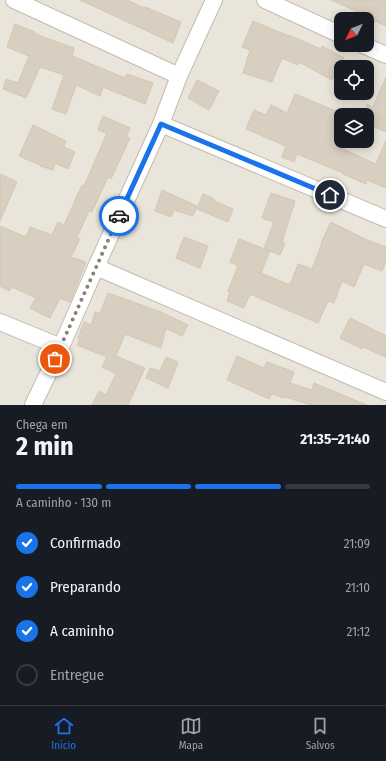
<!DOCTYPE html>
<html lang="pt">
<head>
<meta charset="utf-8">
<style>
  :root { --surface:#171b24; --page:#242831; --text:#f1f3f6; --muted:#9ea1a6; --line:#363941; --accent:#1a73e8 }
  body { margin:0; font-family:"Fira Sans Condensed",sans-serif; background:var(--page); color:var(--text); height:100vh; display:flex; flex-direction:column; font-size:15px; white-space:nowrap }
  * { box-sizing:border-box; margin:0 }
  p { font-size:13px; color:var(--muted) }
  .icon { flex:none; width:22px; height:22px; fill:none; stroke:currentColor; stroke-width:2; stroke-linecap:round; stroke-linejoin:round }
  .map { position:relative; height:405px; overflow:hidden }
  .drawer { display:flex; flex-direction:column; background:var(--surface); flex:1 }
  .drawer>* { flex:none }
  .needle { width:26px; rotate:227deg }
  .tools { position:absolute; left:334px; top:12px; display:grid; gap:8px }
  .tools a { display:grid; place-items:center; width:40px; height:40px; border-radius:8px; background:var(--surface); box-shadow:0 2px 10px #0003; font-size:20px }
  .pin { position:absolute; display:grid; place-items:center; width:34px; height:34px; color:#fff; margin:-17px; border:2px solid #fff; border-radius:50%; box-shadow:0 1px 4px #0007 }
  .courier { position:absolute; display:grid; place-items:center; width:40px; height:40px; margin:-20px; border:3px solid #1a73e8; border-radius:50%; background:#fff; color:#222; box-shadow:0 1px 5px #0007 }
  .overview em { font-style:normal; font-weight:700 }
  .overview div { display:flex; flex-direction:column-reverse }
  .overview { display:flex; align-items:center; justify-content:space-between; height:68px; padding:0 16px }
  h1 { font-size:26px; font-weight:700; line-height:30px }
  .bar { display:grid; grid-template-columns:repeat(4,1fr); gap:6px 4px; align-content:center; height:48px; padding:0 16px }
  .bar i { height:5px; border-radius:3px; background:var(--line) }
  .bar .selected { background:var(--accent) }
  .bar p { grid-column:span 4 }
  ol { padding:0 16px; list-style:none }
  li { display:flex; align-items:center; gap:12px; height:44px }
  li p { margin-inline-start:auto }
  li .icon { padding:4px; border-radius:50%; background:var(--accent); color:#fff; stroke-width:4 }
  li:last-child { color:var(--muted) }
  li i { width:22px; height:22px; border:2px solid var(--line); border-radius:50% }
  .dock { display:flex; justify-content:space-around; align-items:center; height:56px; border-top:1px solid var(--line); background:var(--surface); font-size:11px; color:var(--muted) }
  .dock a { display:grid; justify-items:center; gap:2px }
  .dock .selected { color:var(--accent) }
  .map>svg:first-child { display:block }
  .residential { fill:#eae5da; fill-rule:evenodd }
  .building { fill:#d8cfc1; stroke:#d3c7b4 }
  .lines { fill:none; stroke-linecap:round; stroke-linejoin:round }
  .street-casing { stroke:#c2bbae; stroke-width:18 }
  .street { stroke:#fff; stroke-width:16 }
  .done { stroke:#878178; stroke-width:4; stroke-dasharray:0 7.2 }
  .route { stroke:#1a73e8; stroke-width:5 }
</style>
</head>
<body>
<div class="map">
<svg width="386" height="405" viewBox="0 0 386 405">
  <rect width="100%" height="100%" fill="#f6f3ec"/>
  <path class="residential" d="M 0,0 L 386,0 L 386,405 L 0,405 ZM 341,19 L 367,19 L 367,45 L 341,45 ZM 341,67 L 367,67 L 367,93 L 341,93 ZM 341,115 L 367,115 L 367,141 L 341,141 Z"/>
  <g class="building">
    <path d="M 80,0 L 127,0 L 144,8 L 145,7 L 181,22 L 173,43 Z"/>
    <path d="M 331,0 L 386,0 L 386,26 L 375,21 L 374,23 L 357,15 L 358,12 Z"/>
    <path d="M 253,21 L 289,36 L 289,35 L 321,49 L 322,46 L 344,58 L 332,80 L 299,62 L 298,65 L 282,58 L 272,82 L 243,73 L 250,50 L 242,47 Z"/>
    <path d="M 15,24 L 35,32 L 35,34 L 74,48 L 72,56 L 125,78 L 127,74 L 153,83 L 145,104 L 103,87 L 100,96 L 76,85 L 66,114 L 52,109 L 64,75 L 40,67 L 26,98 L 3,89 L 6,79 L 18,83 L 29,56 L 7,47 Z"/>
    <path d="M 386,77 L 386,132 L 367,124 L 367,104 L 373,107 Z"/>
    <path d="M 197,80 L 219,91 L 209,110 L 188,98 Z"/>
    <path d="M 295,94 L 341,113 L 341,148 L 376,164 L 386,140 L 386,188 L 367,180 L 366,184 L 343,174 L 343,173 L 297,154 L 294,162 L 282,157 L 286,146 L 246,129 L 254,110 L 266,115 L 271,105 L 287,113 Z"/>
    <path d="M 103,116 L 130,128 L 126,137 L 130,138 L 111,179 L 108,177 L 92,212 L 89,211 L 77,237 L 80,239 L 71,257 L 86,262 L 70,302 L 60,298 L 50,318 L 30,308 L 36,298 L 12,287 L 9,291 L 0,286 L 0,226 L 26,237 L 30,227 L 52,235 L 58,222 L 64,225 L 82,185 L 84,186 L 107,133 L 98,130 Z"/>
    <path d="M 33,125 L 66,141 L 64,147 L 75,152 L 68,169 L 55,163 L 53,170 L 40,166 L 40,165 L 19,156 Z"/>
    <path d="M 0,174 L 17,182 L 0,221 Z"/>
    <path d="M 162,190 L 197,206 L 193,216 L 174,210 L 171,217 L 155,211 Z"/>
    <path d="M 271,193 L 295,201 L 282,242 L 285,243 L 280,255 L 264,249 L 274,222 L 262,218 Z"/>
    <path d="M 203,194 L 214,199 L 214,201 L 233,209 L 228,222 L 197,209 Z"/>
    <path d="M 331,222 L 367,240 L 386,247 L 386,262 L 382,271 L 364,264 L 354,287 L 342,281 L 334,303 L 328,301 L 318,323 L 250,294 L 244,308 L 227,301 L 230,292 L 228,291 L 238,266 L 230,262 L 239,239 L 270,251 L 261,273 L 290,285 L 298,264 L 312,269 L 322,243 L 321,243 Z"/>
    <path d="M 184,237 L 208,246 L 200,268 L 176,258 Z"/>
    <path d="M 108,293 L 161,312 L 188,325 L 182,336 L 166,328 L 161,348 L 125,334 L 116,356 L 145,368 L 128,405 L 92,405 L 99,391 L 106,395 L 116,374 L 102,367 L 107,357 L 77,345 L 80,339 L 78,338 L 84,322 L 91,325 L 95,312 L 100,313 Z"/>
    <path d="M 350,318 L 386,336 L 386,357 L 363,347 L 362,349 L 340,338 Z"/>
    <path d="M 237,356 L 264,368 L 267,362 L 294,372 L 290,383 L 312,390 L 314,383 L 367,405 L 311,405 L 285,397 L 284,398 L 272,394 L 269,399 L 227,380 Z"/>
    <path d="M 166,357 L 178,362 L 168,388 L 146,378 L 150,368 L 160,371 Z"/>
  </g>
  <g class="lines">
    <g class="street-casing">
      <g id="street">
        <path d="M 14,0 L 179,76"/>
        <path d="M 265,0 L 341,35"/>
        <path d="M 363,45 L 386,55"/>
        <path d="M 161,124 L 386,219"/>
        <path d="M 96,267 L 386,392"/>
        <path d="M 0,322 L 61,347"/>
        <path d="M 33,405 L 61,347 L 96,267 L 161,124 L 179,76 L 214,0"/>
      </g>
    </g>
    <use href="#street" class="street"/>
  </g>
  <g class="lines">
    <path class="done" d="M 55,359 L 119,216"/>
    <path class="route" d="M 119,216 L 161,124 L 330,195"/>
  </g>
</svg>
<div class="tools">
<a><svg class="needle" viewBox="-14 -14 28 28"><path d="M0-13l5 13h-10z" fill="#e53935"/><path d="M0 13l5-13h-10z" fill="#9ea1a6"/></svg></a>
<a><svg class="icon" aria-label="locate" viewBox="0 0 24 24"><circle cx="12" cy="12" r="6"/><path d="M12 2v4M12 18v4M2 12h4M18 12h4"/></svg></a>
<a><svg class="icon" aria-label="layers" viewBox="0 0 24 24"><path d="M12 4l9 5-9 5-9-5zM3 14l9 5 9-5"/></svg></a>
</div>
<div class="pin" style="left:55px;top:359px;background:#ea580c"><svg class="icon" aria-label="bag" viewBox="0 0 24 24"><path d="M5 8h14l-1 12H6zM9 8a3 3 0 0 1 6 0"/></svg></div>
<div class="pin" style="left:330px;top:195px;background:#1f2937"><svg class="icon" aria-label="home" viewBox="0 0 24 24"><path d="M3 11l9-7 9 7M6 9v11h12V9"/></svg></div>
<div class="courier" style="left:119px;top:216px"><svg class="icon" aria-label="car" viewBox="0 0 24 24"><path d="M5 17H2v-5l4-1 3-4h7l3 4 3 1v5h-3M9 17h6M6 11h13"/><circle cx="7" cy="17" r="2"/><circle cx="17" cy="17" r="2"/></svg></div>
</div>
<section class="drawer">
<div class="overview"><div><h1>2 min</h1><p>Chega em</p></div><em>21:35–21:40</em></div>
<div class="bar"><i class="selected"></i><i class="selected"></i><i class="selected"></i><i></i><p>A caminho · 130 m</p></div>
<ol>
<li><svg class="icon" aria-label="check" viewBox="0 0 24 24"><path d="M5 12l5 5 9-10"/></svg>Confirmado<p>21:09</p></li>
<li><svg class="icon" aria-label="check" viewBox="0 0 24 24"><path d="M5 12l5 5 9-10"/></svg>Preparando<p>21:10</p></li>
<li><svg class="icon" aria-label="check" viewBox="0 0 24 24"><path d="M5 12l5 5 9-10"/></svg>A caminho<p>21:12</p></li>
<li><i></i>Entregue</li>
</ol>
</section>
<nav class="dock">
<a class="selected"><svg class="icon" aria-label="home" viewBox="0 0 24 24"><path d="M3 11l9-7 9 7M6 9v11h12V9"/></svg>Início</a>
<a><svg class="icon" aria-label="map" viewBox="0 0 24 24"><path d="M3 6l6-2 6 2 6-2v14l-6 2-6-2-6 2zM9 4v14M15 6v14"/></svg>Mapa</a>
<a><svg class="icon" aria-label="saved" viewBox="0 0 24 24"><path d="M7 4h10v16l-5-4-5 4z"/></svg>Salvos</a>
</nav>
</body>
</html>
